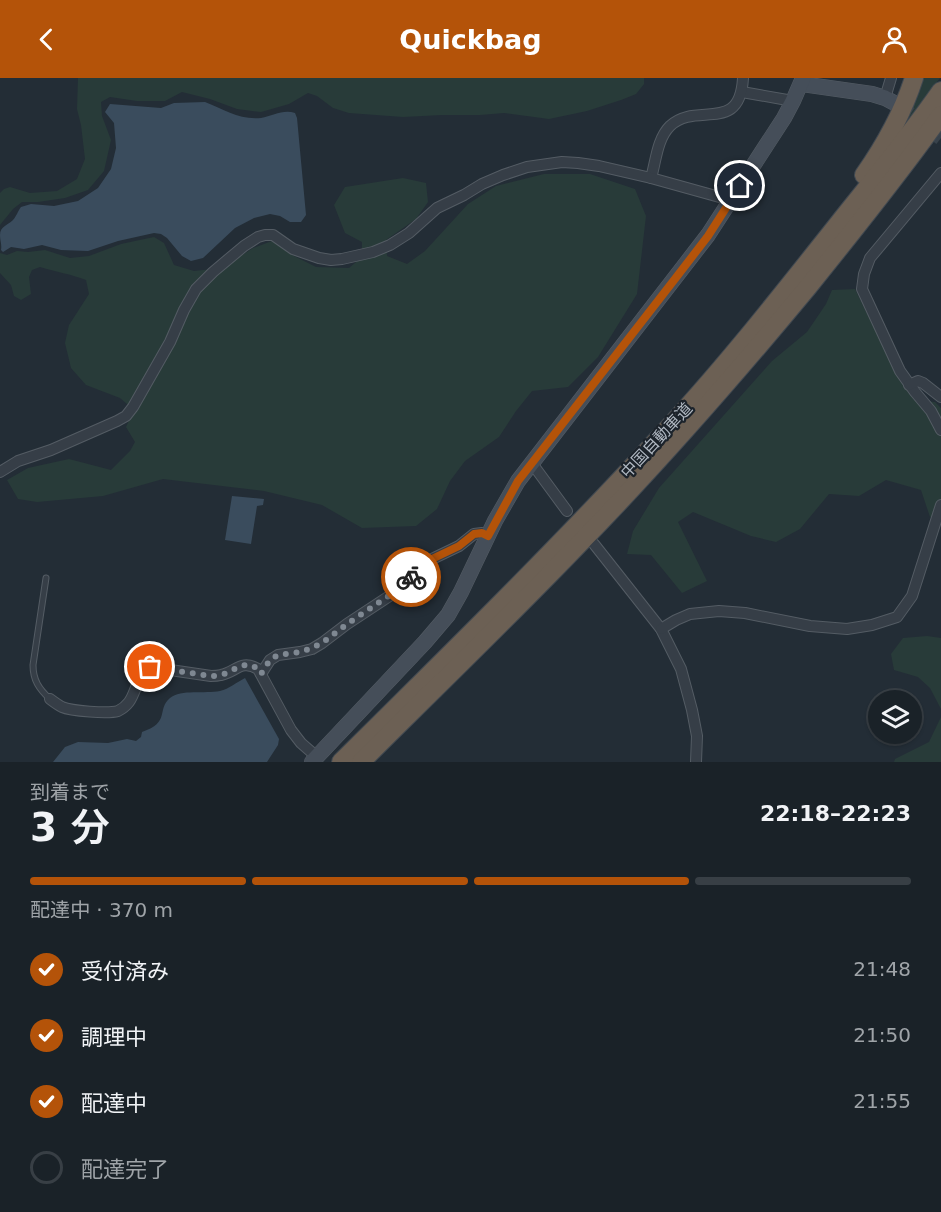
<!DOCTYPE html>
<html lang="ja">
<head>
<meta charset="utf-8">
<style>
  :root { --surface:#1a2228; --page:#272f34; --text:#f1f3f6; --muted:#9fa4a8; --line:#383f45; --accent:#b45309 }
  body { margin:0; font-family:"DejaVu Sans","Noto Sans JP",sans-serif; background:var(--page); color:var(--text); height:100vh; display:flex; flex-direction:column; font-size:22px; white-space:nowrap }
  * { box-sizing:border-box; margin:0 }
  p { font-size:20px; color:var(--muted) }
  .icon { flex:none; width:33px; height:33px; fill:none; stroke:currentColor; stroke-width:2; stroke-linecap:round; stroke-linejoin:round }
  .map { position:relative; height:684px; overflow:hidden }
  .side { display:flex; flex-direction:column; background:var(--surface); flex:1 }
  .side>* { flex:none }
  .controls { position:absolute; left:868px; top:612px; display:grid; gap:12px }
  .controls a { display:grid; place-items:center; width:54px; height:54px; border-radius:50%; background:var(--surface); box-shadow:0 2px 4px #0004,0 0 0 2px var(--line); font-size:30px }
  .pin { position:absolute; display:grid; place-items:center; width:51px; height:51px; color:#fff; margin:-26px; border:3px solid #fff; border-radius:50%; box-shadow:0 2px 6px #0007 }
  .courier { position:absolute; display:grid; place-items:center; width:60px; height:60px; margin:-30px; border:4px solid #b45309; border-radius:50%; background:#fff; color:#222; box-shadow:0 2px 8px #0007 }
  .summary em { font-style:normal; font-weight:600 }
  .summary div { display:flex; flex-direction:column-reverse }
  .summary { display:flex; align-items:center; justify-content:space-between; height:102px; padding:0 30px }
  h1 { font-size:39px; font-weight:600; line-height:45px }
  .bar { display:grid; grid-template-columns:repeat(4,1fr); gap:9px 6px; align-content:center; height:72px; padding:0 30px }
  .bar i { height:8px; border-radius:4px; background:var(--line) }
  .bar .current { background:var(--accent) }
  .bar p { grid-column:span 4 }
  ol { padding:0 30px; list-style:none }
  li { display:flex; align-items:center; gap:18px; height:66px }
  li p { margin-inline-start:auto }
  li .icon { padding:6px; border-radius:50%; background:var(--accent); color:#fff; stroke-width:4 }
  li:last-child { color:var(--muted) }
  li i { width:33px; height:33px; border:3px solid var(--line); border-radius:50% }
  header { display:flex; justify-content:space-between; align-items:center; height:78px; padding:0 30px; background:var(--accent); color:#fff; font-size:27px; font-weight:600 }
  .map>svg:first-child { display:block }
  .green { fill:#283b39 }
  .water { fill:#3a4c5d }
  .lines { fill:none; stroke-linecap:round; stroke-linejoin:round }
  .secondary-tunnel { stroke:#38424b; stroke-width:15; stroke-dasharray:15 8; stroke-linecap:butt }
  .lane-casing { stroke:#545c64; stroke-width:7 }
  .street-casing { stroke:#545c64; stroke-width:12 }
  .secondary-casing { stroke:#545c64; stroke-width:16 }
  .highway-casing { stroke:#414951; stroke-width:20 }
  .lane { stroke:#363e47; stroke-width:5 }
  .street { stroke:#363e47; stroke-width:10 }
  .secondary { stroke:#454e59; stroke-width:15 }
  .highway { stroke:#6c6054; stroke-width:18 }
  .done { stroke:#7f8892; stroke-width:6; stroke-dasharray:0 10.8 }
  .route { stroke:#b45309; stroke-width:8 }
  .labels { text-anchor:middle; stroke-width:4.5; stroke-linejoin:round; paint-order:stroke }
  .street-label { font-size:16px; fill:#b1b9c3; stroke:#1c232b }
</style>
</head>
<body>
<header><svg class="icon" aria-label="back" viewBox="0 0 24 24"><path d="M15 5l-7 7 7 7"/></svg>Quickbag<svg class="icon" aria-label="person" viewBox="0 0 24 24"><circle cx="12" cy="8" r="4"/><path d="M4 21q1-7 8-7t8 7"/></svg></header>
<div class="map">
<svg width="941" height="684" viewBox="0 0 941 684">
  <rect width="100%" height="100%" fill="#232d36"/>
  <g class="green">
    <path d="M 78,0 L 644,0 L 644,6 L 636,16 L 621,22 L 587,33 L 549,41 L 504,35 L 480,37 L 442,37 L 403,39 L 349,35 L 333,30 L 317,18 L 308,15 L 289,26 L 261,34 L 237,31 L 210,21 L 182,14 L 165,23 L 137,23 L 110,19 L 101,24 L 102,38 L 111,62 L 104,93 L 88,112 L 65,120 L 38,124 L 22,124 L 13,131 L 0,147 L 0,115 L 4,111 L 10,109 L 30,115 L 57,113 L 77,101 L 85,81 L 81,47 L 77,31 Z"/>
    <path d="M 919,0 L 940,0 L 897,56 Z"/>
    <path d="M 544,96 L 590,96 L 635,111 L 646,138 L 637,216 L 598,279 L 568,309 L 532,313 L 516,333 L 499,359 L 465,383 L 450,403 L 437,431 L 416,448 L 362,450 L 322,427 L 264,413 L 163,401 L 103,418 L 37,424 L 18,421 L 7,402 L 28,390 L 69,381 L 111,392 L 130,373 L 135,364 L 126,349 L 134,332 L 120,320 L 86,307 L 71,290 L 65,265 L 69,247 L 89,216 L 86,202 C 71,196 56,194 40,189 L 32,192 L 29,199 L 31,216 L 21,222 L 14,218 L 11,207 L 0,195 L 0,175 L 7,177 L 17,173 L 28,174 L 45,172 L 70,180 L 89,178 L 121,166 L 154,159 L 164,165 L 174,187 L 194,193 L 222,190 L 253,170 L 272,163 L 292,177 L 316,189 L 349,190 L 362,179 L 362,164 L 345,155 L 334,127 L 345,109 L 403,100 L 426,105 L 428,124 L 416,141 L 386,162 L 387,178 L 407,186 L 425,173 L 468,126 L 496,108 Z"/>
    <path d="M 855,211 L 893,289 L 914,322 L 935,324 L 941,330 L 941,441 L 930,439 L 921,412 L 886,402 L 859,418 L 829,416 L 800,451 L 776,464 L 751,458 L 693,434 L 678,444 L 707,503 L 682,515 L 651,477 L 627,476 L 633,453 L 659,410 L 772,283 L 807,254 L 826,226 L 832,212 Z"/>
    <path d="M 927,558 L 941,560 L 941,631 L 930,610 L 918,599 L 894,592 L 891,576 L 903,560 Z"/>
    <path d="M 941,639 L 941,684 L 894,684 L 895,681 L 929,664 Z"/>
  </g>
  <g class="water">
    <path d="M 205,24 C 225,32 239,42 261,40 C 273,38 283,31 295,35 L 297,40 L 306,137 L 301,144 L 290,144 L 280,138 L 270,136 L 254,140 L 235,150 L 203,180 L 191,183 L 182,178 L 167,160 L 161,156 L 154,155 L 118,163 L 88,173 L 61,172 L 42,167 L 24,171 L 11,169 L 3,174 L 1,172 C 2,166 0,163 0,157 C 0,148 7,148 13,142 C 16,139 18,133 21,129 L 31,126 L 54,128 L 78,123 L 98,110 L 111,91 L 116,70 L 114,45 L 105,34 L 110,26 L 161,30 L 174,25 Z"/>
    <path d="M 232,418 L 264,421 L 263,427 L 257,428 L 251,466 L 225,462 Z"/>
    <path d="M 245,600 L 279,661 L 278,667 L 267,684 L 53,684 L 65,669 L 78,664 L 108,665 L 127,661 L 136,663 L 141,659 L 142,654 C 171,644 156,632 170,620 C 181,611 205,616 220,613 C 229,611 237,604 245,600 Z"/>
  </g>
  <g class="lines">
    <path class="secondary-tunnel" d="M 898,27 L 941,60"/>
    <g class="lane-casing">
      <path id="lane" d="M 46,500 L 33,587 C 33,602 39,611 50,621"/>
    </g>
    <g class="street-casing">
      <g id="street">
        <path d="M 742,14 L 793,23"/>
        <path d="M 885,20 L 891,0"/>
        <path d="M 941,95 L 870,180 L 864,196 L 862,211 L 900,293 L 915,314 L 931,333 L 941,352"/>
        <path d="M 651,100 C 656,83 657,61 670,48 C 696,23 740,57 743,0"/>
        <path d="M 909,307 L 918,303 L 923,305 L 941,319"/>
        <path d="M 531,384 L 567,433"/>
        <path d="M 0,394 L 18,383 L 51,372 L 117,343 L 126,338 L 133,329 L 170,264 L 184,232 L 196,211 L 213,194 L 244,168 L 258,159 L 265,157 L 273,157 L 293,171 L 319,180 L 331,182 L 342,181 L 373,174 L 390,167 L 409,155 L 437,130 L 464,117 L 482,106 L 503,97 L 527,89 L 562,84 L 578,85 L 599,88 L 651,100 L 723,120 L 729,124"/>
        <path d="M 594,466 L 661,551 L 681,591 L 692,632 L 697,658 L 696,684"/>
        <path d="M 661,551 L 676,542 L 690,536 L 719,533 L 745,535 L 810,548 L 847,551 L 872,547 L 897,539 L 912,518 L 941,427"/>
        <path d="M 261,596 L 270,582 L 278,577 L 300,574 L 312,571 L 322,565 L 347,546 L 391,517 L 422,488 L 432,481 L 459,468 L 474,456 L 482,455 L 488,458"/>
        <path d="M 50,621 C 54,624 58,627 62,629 C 71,633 108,636 118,633 C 122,631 126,628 129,624 C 137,613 137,596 150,589 L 211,598 C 214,598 217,598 221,597 C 236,594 241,581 258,591 L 291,652 L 301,665 L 317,679"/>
      </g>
    </g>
    <g class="secondary-casing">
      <g id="secondary">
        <path d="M 802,6 L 872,16 L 885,20 L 898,27"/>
        <path d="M 312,684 L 425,564 L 448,537 L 461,514 L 495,443 L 518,403 L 708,157 L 784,40 L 793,23 L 803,0"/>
      </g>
    </g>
    <g class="highway-casing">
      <g id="highway">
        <path d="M 864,97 C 885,67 903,34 914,0"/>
        <path d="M 341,684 C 448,578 556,472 658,361 C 722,293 780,219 838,146 C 873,102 909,59 941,13"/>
        <path d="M 361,684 C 434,611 508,540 579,466 C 659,384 735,297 808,209 C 854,152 899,96 941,37"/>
      </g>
    </g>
    <use href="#lane" class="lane"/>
    <use href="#street" class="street"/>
    <use href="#secondary" class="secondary"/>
    <use href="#highway" class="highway"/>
  </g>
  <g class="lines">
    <path class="done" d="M 150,589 L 211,598 C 211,598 220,598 221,597 C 235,593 249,577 261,596 L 270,582 L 278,577 L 300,574 L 312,570 L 322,565 L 347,546 L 390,517 L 411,499"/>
    <path class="route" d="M 411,499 L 422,488 L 432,481 L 459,468 L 474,456 L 482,455 L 488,458 L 518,403 L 678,197 L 708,158 L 740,108"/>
  </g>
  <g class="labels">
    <g class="street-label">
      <text transform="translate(656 362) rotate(-47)" y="6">中国自動車道</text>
    </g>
  </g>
</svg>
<div class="controls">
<a><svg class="icon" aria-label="layers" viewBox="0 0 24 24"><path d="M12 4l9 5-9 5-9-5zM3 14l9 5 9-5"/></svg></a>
</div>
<div class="pin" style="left:150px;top:589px;background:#ea580c"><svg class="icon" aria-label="bag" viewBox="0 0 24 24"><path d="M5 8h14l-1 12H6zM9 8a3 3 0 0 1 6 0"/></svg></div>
<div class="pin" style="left:740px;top:108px;background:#1f2937"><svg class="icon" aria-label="home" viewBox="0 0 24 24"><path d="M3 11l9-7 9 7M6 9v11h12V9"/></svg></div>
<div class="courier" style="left:411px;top:499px"><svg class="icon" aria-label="bike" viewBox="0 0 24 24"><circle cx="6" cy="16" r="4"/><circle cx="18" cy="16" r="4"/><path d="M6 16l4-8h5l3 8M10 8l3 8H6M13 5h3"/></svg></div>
</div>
<section class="side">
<div class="summary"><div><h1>3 分</h1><p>到着まで</p></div><em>22:18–22:23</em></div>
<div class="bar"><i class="current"></i><i class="current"></i><i class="current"></i><i></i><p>配達中 · 370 m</p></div>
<ol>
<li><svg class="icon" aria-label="check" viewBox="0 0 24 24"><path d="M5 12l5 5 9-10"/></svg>受付済み<p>21:48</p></li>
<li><svg class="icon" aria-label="check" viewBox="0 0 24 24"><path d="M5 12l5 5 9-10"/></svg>調理中<p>21:50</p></li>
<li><svg class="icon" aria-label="check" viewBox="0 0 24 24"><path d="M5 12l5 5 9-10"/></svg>配達中<p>21:55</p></li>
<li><i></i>配達完了</li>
</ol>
</section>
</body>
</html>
